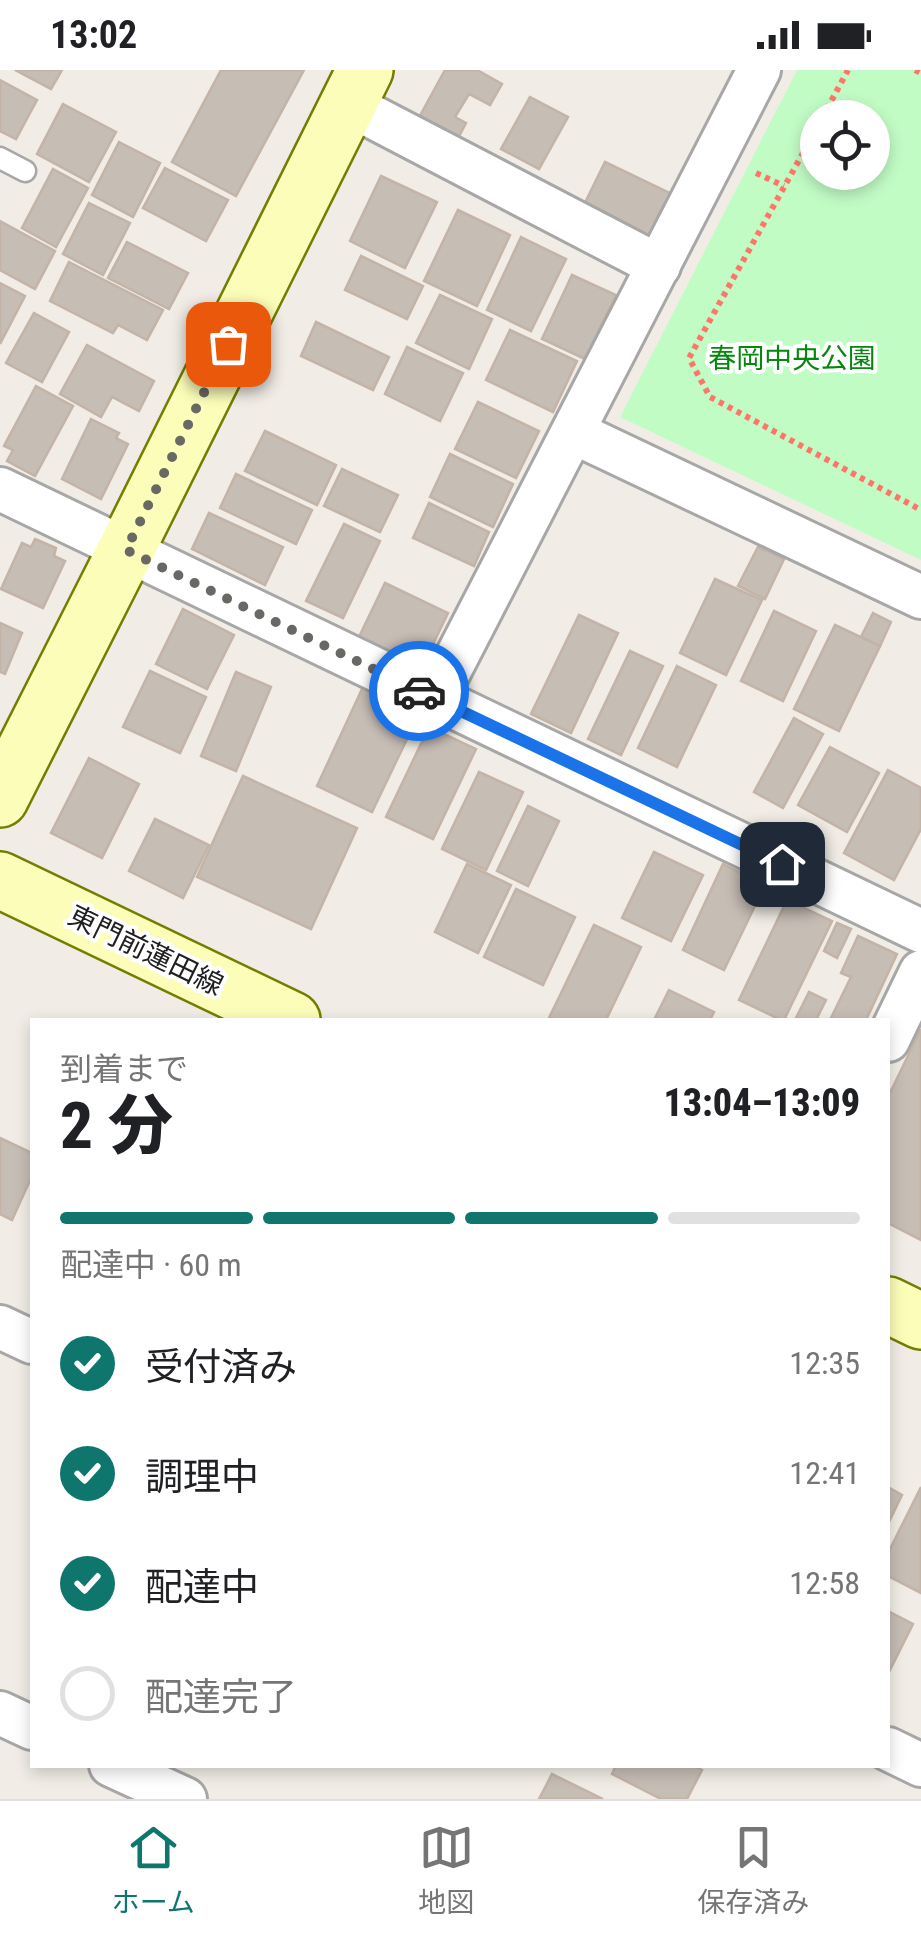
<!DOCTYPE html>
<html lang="ja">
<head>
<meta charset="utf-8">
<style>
  :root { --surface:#fff; --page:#f2f2f2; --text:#202124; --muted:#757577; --line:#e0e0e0; --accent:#0f766e }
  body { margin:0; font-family:"Roboto Condensed","Noto Sans JP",sans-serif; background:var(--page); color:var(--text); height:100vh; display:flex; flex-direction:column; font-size:38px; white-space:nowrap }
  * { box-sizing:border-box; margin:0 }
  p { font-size:32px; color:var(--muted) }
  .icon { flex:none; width:55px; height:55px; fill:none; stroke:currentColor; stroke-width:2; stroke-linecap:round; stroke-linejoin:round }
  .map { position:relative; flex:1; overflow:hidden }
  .details { position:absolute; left:30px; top:948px; width:860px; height:750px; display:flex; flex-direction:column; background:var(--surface); border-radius:0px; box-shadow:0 5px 15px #0003 }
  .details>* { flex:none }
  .tools { position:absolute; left:800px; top:30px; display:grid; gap:20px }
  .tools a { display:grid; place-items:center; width:90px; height:90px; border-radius:50%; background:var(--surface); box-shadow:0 5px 15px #0003; font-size:50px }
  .pin { position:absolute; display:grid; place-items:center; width:85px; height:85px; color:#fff; margin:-42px; border-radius:20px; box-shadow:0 5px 15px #0006 }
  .courier { position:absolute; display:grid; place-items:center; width:100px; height:100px; margin:-50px; border:8px solid #1a73e8; border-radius:50%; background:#fff; color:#222; box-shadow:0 2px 12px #0007 }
  .summary em { font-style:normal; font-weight:800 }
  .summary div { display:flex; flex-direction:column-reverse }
  .summary { display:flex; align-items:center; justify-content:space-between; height:170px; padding:0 30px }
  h1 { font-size:65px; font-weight:800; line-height:75px }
  .bar { display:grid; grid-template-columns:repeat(4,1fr); gap:15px 10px; align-content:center; height:120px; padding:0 30px }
  .bar i { height:12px; border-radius:8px; background:var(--line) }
  .bar .current { background:var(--accent) }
  .bar p { grid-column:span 4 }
  ol { padding:0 30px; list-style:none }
  li { display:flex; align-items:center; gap:30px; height:110px }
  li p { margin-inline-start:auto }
  li .icon { padding:10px; border-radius:50%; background:var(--accent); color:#fff; stroke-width:4 }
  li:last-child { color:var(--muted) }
  li i { width:55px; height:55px; border:5px solid var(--line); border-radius:50% }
  .status { display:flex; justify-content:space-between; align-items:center; height:70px; padding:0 50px; background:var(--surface); direction:ltr }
  .status svg { height:28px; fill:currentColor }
  .menu { display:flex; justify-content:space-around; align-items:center; height:140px; border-top:2px solid var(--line); background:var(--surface); font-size:28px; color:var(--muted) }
  .menu a { display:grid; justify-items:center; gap:5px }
  .menu .current { color:var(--accent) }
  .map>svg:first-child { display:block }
  .park { fill:#c2fcc5; fill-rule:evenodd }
  .building { fill:#c6bdb5; stroke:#c4b3a7; stroke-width:2.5 }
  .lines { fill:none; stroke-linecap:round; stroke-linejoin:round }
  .lane-casing { stroke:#a7a7a7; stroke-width:25 }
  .street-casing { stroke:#a7a7a7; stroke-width:48 }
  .secondary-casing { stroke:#737e00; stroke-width:60 }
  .path { stroke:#ff7669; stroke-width:6; stroke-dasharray:5 5; stroke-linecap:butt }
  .lane { stroke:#fff; stroke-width:20 }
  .street { stroke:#fff; stroke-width:42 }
  .secondary { stroke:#fbfdb8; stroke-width:55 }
  .done { stroke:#696865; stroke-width:10; stroke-dasharray:0 18 }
  .route { stroke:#1a73e8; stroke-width:12 }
  .labels { text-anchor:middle; stroke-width:8; stroke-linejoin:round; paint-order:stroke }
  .park-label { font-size:28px; fill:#06870e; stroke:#fff }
  .street-label { font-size:28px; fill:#202020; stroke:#fff }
</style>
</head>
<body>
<div class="status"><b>13:02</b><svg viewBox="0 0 49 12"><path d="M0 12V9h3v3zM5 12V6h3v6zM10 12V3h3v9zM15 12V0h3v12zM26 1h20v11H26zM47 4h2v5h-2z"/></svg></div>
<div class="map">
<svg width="921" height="1729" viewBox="0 0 921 1729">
  <rect width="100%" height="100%" fill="#f1ede6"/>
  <path class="park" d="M 797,0 L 921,0 L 921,490 L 620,347 ZM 818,48 L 872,48 L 872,102 L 818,102 Z"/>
  <g class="building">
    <path d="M 15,0 L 62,0 L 51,19 Z"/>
    <path d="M 221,0 L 304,0 L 236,126 L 172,92 Z"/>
    <path d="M 445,0 L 477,0 L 502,14 L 490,35 L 469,24 L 455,47 L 466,53 L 455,74 L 416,53 Z"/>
    <path d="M 0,10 L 37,30 L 16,69 L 0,61 Z"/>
    <path d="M 530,27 L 568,47 L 539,99 L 501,79 Z"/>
    <path d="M 63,34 L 116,62 L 89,112 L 37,84 Z"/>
    <path d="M 119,72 L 160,93 L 133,147 L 92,125 Z"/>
    <path d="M 605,92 L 674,125 L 651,174 L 581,141 Z"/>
    <path d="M 165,98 L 228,130 L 206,171 L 143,138 Z"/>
    <path d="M 53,99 L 88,118 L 56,177 L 22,158 Z"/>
    <path d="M 381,106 L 437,132 L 405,198 L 350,171 Z"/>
    <path d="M 89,133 L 130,153 L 103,205 L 63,184 Z"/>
    <path d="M 458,140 L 510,165 L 477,236 L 424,211 Z"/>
    <path d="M 0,151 L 55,181 L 35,219 L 0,200 Z"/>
    <path d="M 521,167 L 566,189 L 531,261 L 487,240 Z"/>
    <path d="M 127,172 L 188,203 L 169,239 L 108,208 Z"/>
    <path d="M 361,186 L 423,216 L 407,249 L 345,220 Z"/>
    <path d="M 69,192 L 163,240 L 147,270 L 118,255 L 113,263 L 50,231 Z"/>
    <path d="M 572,205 L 616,225 L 585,289 L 542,269 Z"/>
    <path d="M 0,213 L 25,226 L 0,274 Z"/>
    <path d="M 440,225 L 492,249 L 469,299 L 416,273 Z"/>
    <path d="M 34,243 L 69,262 L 42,312 L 6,293 Z"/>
    <path d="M 316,252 L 389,287 L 373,320 L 301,286 Z"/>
    <path d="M 510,260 L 577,291 L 553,342 L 486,310 Z"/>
    <path d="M 87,275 L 154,311 L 139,341 L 112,327 L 101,347 L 60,324 Z"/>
    <path d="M 407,277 L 463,303 L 440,351 L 385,324 Z"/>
    <path d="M 36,316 L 73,336 L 35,406 L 7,391 L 13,380 L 4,376 Z"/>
    <path d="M 478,332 L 539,361 L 516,408 L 455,379 Z"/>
    <path d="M 91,349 L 119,363 L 116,368 L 128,374 L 101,429 L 62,409 Z"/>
    <path d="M 265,361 L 336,395 L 317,435 L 245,401 Z"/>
    <path d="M 450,384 L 513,414 L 493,457 L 430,427 Z"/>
    <path d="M 342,399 L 398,425 L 380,462 L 324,436 Z"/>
    <path d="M 236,404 L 312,440 L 296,474 L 220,438 Z"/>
    <path d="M 429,433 L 489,462 L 474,496 L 413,468 Z"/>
    <path d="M 209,443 L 283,477 L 265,515 L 192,479 Z"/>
    <path d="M 344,454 L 380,471 L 343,548 L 306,531 Z"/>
    <path d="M 35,469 L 56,478 L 54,486 L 65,491 L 43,538 L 1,519 L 22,473 L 31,477 Z"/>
    <path d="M 758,477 L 784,489 L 765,529 L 738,516 Z"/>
    <path d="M 715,509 L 762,530 L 726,605 L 680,583 Z"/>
    <path d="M 385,513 L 448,543 L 422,597 L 359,567 Z"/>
    <path d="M 183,539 L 234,565 L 207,619 L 156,594 Z"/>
    <path d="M 774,541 L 816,561 L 783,631 L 741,611 Z"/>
    <path d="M 873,543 L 891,552 L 880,576 L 861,567 Z"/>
    <path d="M 579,545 L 618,563 L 571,663 L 531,644 Z"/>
    <path d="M 0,553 L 22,563 L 5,604 L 0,602 Z"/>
    <path d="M 835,555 L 880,576 L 839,661 L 794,639 Z"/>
    <path d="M 630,581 L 663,596 L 621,685 L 588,669 Z"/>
    <path d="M 677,596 L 716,615 L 677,697 L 638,678 Z"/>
    <path d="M 150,601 L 206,627 L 180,683 L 123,657 Z"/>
    <path d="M 236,602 L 271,617 L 236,701 L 201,686 Z"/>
    <path d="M 363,617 L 419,644 L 372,742 L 317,716 Z"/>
    <path d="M 794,648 L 823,664 L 783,738 L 754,722 Z"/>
    <path d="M 429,657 L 476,679 L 433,769 L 386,747 Z"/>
    <path d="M 830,677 L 879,703 L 847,762 L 798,735 Z"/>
    <path d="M 89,688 L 139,714 L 102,788 L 51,763 Z"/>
    <path d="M 888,700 L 921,718 L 921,759 L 894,810 L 844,783 Z"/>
    <path d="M 479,702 L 523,722 L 486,800 L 442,779 Z"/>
    <path d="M 243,706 L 357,758 L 311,859 L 197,807 Z"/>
    <path d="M 528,736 L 559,751 L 528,816 L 497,801 Z"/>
    <path d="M 155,749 L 209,775 L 183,828 L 129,801 Z"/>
    <path d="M 654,782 L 703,805 L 671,871 L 622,848 Z"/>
    <path d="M 467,794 L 511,815 L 478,883 L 435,862 Z"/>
    <path d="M 723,794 L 765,815 L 724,900 L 683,880 Z"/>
    <path d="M 516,819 L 575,847 L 543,915 L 484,887 Z"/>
    <path d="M 787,830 L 832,851 L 784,950 L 781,950 L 739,930 Z"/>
    <path d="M 837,853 L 851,859 L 837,888 L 824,881 Z"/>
    <path d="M 594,855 L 641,877 L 606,950 L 548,950 Z"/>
    <path d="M 858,866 L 897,884 L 866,950 L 830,950 L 851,907 L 841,903 Z"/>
    <path d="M 669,920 L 714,942 L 710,950 L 654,950 Z"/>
    <path d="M 809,922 L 826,930 L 816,950 L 795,950 Z"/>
    <path d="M 921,959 L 921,1170 L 888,1153 L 888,1027 Z"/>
    <path d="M 0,1068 L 32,1083 L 32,1106 L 12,1150 L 0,1144 Z"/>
    <path d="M 888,1417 L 902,1425 L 888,1454 Z"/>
    <path d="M 921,1417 L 921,1523 L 888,1506 L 888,1483 Z"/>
    <path d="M 888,1541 L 913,1554 L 888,1604 Z"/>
    <path d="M 616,1695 L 692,1695 L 702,1700 L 687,1729 L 661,1729 L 612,1704 Z"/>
    <path d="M 552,1704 L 603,1729 L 539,1729 Z"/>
  </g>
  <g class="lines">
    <g class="lane-casing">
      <path id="lane" d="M 0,88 L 25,101"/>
    </g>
    <g class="street-casing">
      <g id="street">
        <path d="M 348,34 L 659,196"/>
        <path d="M 573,362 L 921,527"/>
        <path d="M 0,419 L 921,861"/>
        <path d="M 435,629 L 759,0"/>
        <path d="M 888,970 L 921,902"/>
        <path d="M 0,1257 L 32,1272"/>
        <path d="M 0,1643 L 32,1658"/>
        <path d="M 888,1679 L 921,1695"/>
        <path d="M 111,1695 L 185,1729"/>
      </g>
    </g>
    <g class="secondary-casing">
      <g id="secondary">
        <path d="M 0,729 L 126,480 L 365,0"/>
        <path d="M 0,810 L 292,950"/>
        <path d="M 888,1235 L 921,1251"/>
      </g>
    </g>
    <g class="path">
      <path d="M 915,0 L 921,3"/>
      <path d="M 822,48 L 848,0"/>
      <path d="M 818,56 L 689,288 L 710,327 L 921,440"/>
      <path d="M 756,103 L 784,116"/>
    </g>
    <use href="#lane" class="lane"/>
    <use href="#street" class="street"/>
    <use href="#secondary" class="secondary"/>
  </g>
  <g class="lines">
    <path class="done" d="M 228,274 L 126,480 L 419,621"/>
    <path class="route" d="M 419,621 L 782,794"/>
  </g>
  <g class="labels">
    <g class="park-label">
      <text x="792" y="298">春岡中央公園</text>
    </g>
    <g class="street-label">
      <text transform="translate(146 880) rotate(26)" y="10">東門前蓮田線</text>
    </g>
  </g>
</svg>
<div class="tools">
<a><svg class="icon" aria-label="locate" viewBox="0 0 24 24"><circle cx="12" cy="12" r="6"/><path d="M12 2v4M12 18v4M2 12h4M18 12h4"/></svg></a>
</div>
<div class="pin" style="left:228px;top:274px;background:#ea580c"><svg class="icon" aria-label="bag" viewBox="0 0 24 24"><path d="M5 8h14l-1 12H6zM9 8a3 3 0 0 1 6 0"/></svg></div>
<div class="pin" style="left:782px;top:794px;background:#1f2937"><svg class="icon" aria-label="home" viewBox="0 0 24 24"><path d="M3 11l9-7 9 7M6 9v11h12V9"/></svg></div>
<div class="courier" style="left:419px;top:621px"><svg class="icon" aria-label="car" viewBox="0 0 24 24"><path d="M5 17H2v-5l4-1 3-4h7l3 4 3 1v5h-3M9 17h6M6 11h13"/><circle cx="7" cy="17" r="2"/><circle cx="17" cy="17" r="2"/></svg></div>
<section class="details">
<div class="summary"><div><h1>2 分</h1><p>到着まで</p></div><em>13:04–13:09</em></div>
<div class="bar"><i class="current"></i><i class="current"></i><i class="current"></i><i></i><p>配達中 · 60 m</p></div>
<ol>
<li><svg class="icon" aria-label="check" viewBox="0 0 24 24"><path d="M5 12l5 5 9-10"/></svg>受付済み<p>12:35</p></li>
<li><svg class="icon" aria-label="check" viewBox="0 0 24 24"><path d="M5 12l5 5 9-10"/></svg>調理中<p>12:41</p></li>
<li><svg class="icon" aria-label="check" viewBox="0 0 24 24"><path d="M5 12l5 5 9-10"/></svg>配達中<p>12:58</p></li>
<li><i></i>配達完了</li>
</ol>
</section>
</div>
<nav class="menu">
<a class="current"><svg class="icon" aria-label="home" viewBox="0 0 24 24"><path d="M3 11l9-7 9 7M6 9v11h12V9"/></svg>ホーム</a>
<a><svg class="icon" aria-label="map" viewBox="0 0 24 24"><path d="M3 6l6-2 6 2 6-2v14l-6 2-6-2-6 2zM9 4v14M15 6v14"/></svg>地図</a>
<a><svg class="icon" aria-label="saved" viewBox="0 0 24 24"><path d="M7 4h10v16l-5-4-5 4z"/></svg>保存済み</a>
</nav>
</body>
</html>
